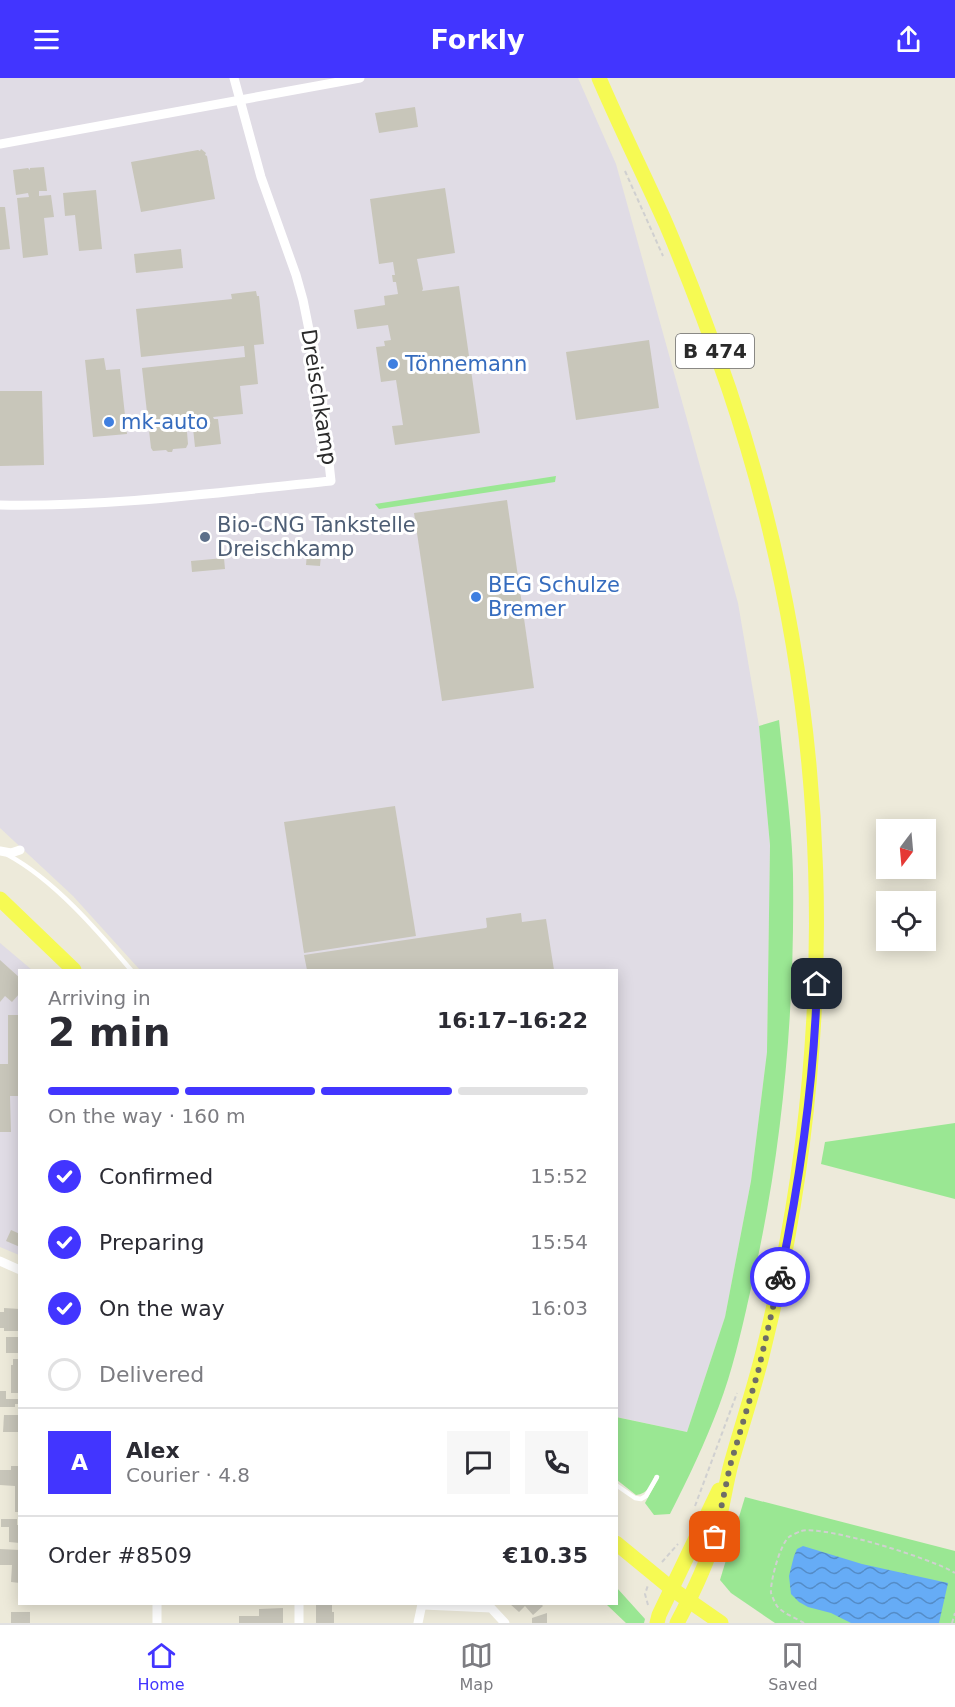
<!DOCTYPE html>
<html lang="en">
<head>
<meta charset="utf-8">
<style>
  :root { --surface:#fff; --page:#f7f7f7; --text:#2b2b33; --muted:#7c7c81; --line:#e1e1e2; --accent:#4235ff }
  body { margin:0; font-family:"DejaVu Sans",sans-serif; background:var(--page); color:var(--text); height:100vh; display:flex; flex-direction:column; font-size:22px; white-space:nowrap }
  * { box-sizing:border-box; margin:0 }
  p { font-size:20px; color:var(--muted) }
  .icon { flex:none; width:33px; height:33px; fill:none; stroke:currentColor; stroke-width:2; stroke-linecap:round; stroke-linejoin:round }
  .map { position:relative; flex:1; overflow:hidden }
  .sheet { position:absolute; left:18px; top:891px; width:600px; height:636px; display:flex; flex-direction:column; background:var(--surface); border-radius:0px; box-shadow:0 3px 15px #0003 }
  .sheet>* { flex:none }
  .needle { width:39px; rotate:196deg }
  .fabs { position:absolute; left:876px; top:741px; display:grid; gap:12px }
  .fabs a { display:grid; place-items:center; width:60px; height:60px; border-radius:0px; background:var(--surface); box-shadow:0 3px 15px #0003; font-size:30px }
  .pin { position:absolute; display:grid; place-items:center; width:51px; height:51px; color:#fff; margin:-26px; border-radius:12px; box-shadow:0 3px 9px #0006 }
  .courier { position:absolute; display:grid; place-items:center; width:60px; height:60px; margin:-30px; border:4px solid #4235ff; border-radius:50%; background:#fff; color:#222; box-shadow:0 2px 8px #0007 }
  .overview em { font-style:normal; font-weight:700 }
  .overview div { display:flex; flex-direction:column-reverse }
  .overview { display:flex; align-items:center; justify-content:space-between; height:102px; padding:0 30px }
  h1 { font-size:39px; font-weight:700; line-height:45px }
  .bar { display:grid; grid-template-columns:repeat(4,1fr); gap:9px 6px; align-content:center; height:72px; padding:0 30px }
  .bar i { height:8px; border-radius:4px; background:var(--line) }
  .bar .active { background:var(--accent) }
  .bar p { grid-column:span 4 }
  .line { display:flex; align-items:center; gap:15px; padding:0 30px; border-top:2px solid var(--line) }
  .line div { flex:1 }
  .round { display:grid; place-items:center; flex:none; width:63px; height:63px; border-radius:0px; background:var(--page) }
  ol { padding:0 30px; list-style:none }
  li { display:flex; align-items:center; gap:18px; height:66px }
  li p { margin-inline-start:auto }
  li .icon { padding:6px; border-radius:50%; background:var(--accent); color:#fff; stroke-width:4 }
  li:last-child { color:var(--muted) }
  li i { width:33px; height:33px; border:3px solid var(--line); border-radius:50% }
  header { display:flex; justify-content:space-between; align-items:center; height:78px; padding:0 30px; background:var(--accent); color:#fff; font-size:27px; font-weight:700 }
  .tab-bar { display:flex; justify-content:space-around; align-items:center; height:84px; border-top:2px solid var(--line); background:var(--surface); font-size:16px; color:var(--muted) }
  .tab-bar a { display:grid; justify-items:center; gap:3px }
  .tab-bar .active { color:var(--accent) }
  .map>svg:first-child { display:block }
  .industrial { fill:#e0dce5 }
  .grass { fill:#9ae793 }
  .water { fill:url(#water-waves) }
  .building { fill:#c8c6ba }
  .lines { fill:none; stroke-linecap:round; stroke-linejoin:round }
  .path { stroke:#d0d0d0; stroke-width:2; stroke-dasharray:4.5 3; stroke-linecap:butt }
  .service { stroke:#fff; stroke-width:4.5 }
  .minor { stroke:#fff; stroke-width:9 }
  .primary { stroke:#f6fa53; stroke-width:15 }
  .done { stroke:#6e6d68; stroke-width:6; stroke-dasharray:0 10.8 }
  .route { stroke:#4235ff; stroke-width:8 }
  .shop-dot { fill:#3f7fe0; stroke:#fff; stroke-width:2 }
  .service-dot { fill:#5c6f8a; stroke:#fff; stroke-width:2 }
  .labels { text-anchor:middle; stroke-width:6; stroke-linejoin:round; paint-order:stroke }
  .shield { fill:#fff; stroke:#6a6a6a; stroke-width:1.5 }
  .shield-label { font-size:20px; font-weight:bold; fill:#2a2a2a }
  .shop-label { font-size:21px; fill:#366cbe; stroke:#fff; text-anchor:start }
  .street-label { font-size:21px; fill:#2a2a2a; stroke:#fff }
  .service-label { font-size:21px; fill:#4e5e75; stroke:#fff; text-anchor:start }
</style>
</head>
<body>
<header><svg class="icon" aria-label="menu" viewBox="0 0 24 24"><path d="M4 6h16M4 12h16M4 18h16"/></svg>Forkly<svg class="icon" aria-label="share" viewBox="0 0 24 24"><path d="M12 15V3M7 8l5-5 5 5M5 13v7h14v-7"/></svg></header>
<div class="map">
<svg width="955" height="1545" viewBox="0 0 955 1545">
  <defs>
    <pattern id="water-waves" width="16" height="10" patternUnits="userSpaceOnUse" patternTransform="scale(1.5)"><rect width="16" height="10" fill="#66acf6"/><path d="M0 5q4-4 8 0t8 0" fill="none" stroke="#548cc7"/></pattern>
  </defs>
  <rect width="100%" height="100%" fill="#edeada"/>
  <g class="industrial">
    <path d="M 0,0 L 578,0 L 616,86 L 738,525 L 759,648 L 770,767 L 767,974 L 751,1103 L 725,1239 L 687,1354 L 617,1339 L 616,892 L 140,892 L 73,818 L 0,750 Z"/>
    <path d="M 0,865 L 32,892 L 20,892 L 19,1177 L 0,1169 Z"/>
  </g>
  <g class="grass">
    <path d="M 556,398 L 555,404 L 379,431 L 375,426 Z"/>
    <path d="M 779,642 C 784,692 792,746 793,796 C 795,937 782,1081 749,1219 C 741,1255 732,1294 719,1328 C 705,1365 688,1401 670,1436 L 654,1437 L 645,1425 L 659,1399 L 655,1397 C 651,1407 648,1416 636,1417 L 617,1402 L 616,1339 L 687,1354 L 725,1239 L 751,1103 L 767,974 L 770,767 L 759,648 Z"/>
    <path d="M 955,1045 L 955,1121 L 821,1086 L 825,1064 Z"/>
    <path d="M 745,1419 L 955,1473 L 955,1545 L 775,1545 L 731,1515 L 720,1502 Z"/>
    <path d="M 617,1510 L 645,1541 L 644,1545 L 626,1545 L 606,1526 L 616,1526 Z"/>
  </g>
  <path class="water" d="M 803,1468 L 862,1486 L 948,1505 L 939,1545 L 851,1545 L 831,1535 L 808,1529 L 799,1524 L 791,1516 L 789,1498 L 794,1478 L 797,1471 Z"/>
  <g class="building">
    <path d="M 415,29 L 418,49 L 379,55 L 375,35 Z"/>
    <path d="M 201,71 L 206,75 L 205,77 L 207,78 L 215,121 L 141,134 L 131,84 L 198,72 L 200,73 Z"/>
    <path d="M 44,89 L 47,113 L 39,113 L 39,118 L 51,117 L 54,139 L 44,140 L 48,177 L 23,180 L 17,120 L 29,119 L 28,115 L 16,117 L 13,92 L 28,90 L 30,92 L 30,90 Z"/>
    <path d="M 445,110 L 455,175 L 417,181 L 423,211 L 422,213 L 459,208 L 480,355 L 395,367 L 392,348 L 403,347 L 396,302 L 381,304 L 376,269 L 385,268 L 384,263 L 391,262 L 388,247 L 357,251 L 354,232 L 385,227 L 384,218 L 398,216 L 396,204 L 393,204 L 392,197 L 395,197 L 393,184 L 379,186 L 370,121 Z"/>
    <path d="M 96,112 L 102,171 L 79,173 L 75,137 L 65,138 L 63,115 Z"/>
    <path d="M 0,129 L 5,129 L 10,171 L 0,172 Z"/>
    <path d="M 181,171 L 183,190 L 136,195 L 134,176 Z"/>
    <path d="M 256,213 L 257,218 L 259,218 L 264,266 L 254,267 L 258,306 L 240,308 L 243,336 L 213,339 L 214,341 L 218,341 L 221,366 L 195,369 L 192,341 L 186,342 L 188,366 L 186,370 L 173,371 L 172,374 L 168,374 L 166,372 L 153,373 L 151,370 L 142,290 L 245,279 L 244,268 L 141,279 L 136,231 L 232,221 L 231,216 Z"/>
    <path d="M 649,262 L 659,330 L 576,342 L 566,274 Z"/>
    <path d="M 104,280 L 106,292 L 120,291 L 127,356 L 93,359 L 85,282 Z"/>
    <path d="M 0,313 L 42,313 L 44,387 L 0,388 Z"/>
    <path d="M 507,422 L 534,610 L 442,623 L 414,435 Z"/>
    <path d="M 307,475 L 321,477 L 320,488 L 306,487 Z"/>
    <path d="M 224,480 L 225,491 L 192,494 L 191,483 Z"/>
    <path d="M 395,728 L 416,858 L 304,875 L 284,744 Z"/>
    <path d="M 521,835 L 522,844 L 546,841 L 554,892 L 307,892 L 304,877 L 486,850 L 487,849 L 486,840 Z"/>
    <path d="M 0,882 L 20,900 L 20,915 L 12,924 L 5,918 L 0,924 Z"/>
    <path d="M 8,937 L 20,937 L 20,1018 L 10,1018 L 11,1054 L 0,1054 L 0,986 L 8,986 Z"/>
    <path d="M 11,1152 L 20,1156 L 20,1169 L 6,1163 Z"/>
    <path d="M 4,1230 L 20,1231 L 20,1253 L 4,1253 L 4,1250 L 0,1250 L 0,1234 L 4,1234 Z"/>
    <rect x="6" y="1259" width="14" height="16"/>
    <path d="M 13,1281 L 20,1281 L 20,1315 L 11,1315 L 11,1287 L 13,1287 Z"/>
    <path d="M 0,1313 L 6,1313 L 6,1321 L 20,1321 L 20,1326 L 15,1326 L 15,1329 L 0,1329 Z"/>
    <path d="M 4,1337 L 20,1337 L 20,1354 L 3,1354 Z"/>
    <path d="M 11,1388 L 20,1388 L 20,1434 L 15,1434 L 15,1408 L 0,1407 L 0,1392 L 11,1392 Z"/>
    <path d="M 1,1441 L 17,1441 L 17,1447 L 20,1447 L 20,1465 L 9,1464 L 9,1449 L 1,1449 Z"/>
    <path d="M 0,1471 L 20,1472 L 20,1505 L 11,1504 L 12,1487 L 0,1487 Z"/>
    <path d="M 316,1526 L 332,1526 L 332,1534 L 334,1534 L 334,1545 L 316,1545 Z"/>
    <path d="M 510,1526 L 541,1526 L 543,1528 L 533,1537 L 525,1528 L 519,1534 Z"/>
    <path d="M 283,1530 L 283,1545 L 239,1545 L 239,1538 L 259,1538 L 259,1531 Z"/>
    <rect x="11" y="1534" width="19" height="11"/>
    <path d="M 547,1535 L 547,1545 L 532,1545 L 532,1540 Z"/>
  </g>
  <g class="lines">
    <g class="path">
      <path d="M 625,93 L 663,178"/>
      <path d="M 695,1428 L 737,1315"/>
      <path d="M 662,1484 L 678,1466"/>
      <path d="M 648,1527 L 645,1516 L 648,1507"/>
      <path d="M 804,1545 C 796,1540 782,1535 777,1528 C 775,1525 772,1518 771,1515 C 770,1504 780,1466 789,1459 C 792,1457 798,1454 801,1453 C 825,1447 933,1481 955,1495"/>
      <path d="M 952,1545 L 955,1535"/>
    </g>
    <g class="service">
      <path d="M 8,777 C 54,802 97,852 131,892"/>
      <path d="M 616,1407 L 635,1420 L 641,1421 L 646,1418 L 657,1399"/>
    </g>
    <g class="minor">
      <path d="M 0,66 L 360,0"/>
      <path d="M 0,427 C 111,429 221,414 331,403 L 321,311 L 303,222 L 296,197 L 261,99 L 234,0"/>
      <path d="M 0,773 L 11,775 L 20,772"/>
      <path d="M 0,1183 L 20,1192"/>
      <path d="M 157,1526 L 157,1545"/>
      <path d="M 299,1526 L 299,1545"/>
      <path d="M 423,1527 L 491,1530 L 505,1545"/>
      <path d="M 418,1545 L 422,1526"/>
    </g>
    <g class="primary">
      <path d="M 599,0 C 620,49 644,97 666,146 C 689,200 710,256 729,311 C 835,626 843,956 762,1278 C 753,1314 741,1350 731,1386 C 725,1409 722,1433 715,1457 C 707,1487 692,1517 677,1545"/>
      <path d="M 0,821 L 74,892"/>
      <path d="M 616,1465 L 672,1511 L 721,1545"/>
      <path d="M 657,1545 L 659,1537 L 719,1412"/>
    </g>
  </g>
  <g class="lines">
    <path class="done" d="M 715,1459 L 730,1388 L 758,1294 L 780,1199"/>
    <path class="route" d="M 780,1199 C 800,1102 814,1005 817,906"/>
  </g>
  <g class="shop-dot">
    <circle cx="393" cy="286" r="6"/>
    <circle cx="109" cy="344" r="6"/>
    <circle cx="476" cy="519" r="6"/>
  </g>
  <circle class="service-dot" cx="205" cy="459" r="6"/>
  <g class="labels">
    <rect class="shield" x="676" y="256" width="78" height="34" rx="4.5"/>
    <g class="shield-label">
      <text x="715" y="280">B 474</text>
    </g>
    <g class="shop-label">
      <text x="405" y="293">Tönnemann</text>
      <text x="121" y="351">mk-auto</text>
      <text x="488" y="514">BEG Schulze<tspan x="488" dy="24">Bremer</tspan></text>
    </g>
    <g class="street-label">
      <text transform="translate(319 319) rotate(81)" y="7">Dreischkamp</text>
    </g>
    <g class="service-label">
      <text x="217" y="454">Bio-CNG Tankstelle<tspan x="217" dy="24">Dreischkamp</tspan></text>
    </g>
  </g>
</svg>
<div class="fabs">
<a><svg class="needle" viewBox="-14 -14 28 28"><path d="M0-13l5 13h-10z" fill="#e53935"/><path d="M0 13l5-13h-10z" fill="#7c7c81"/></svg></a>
<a><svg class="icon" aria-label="locate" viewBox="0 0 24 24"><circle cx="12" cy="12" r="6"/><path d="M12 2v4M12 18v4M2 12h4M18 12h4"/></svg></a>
</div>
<div class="pin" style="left:715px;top:1459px;background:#ea580c"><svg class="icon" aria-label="bag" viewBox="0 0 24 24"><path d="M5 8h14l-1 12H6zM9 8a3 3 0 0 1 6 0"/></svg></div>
<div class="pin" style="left:817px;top:906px;background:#1f2937"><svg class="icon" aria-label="home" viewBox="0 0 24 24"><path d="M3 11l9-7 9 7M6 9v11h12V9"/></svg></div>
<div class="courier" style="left:780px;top:1199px"><svg class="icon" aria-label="bike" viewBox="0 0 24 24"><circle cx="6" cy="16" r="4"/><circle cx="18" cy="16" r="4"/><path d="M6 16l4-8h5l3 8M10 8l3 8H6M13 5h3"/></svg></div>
<section class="sheet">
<div class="overview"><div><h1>2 min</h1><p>Arriving in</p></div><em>16:17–16:22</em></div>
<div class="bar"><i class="active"></i><i class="active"></i><i class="active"></i><i></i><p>On the way · 160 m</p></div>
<ol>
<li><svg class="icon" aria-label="check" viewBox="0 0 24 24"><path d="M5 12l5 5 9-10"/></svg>Confirmed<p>15:52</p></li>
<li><svg class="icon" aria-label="check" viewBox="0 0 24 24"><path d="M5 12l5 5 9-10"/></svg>Preparing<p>15:54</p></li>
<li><svg class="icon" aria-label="check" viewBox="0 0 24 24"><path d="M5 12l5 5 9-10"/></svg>On the way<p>16:03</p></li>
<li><i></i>Delivered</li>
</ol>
<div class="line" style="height:108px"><b class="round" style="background:var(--accent);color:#fff">A</b><div><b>Alex</b><p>Courier · 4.8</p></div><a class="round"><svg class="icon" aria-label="chat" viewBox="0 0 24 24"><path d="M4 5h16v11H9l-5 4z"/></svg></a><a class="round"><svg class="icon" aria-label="phone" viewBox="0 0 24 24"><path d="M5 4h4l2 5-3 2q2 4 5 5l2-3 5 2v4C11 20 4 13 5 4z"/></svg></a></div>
<div class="line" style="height:78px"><div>Order #8509</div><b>€10.35</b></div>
</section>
</div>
<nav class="tab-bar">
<a class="active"><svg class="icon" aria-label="home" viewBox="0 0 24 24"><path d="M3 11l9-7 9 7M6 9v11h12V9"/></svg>Home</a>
<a><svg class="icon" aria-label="map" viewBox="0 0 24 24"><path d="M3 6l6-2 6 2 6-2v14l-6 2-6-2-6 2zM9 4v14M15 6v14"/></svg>Map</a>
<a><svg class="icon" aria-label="saved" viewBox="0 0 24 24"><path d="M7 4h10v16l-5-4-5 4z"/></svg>Saved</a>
</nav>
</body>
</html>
